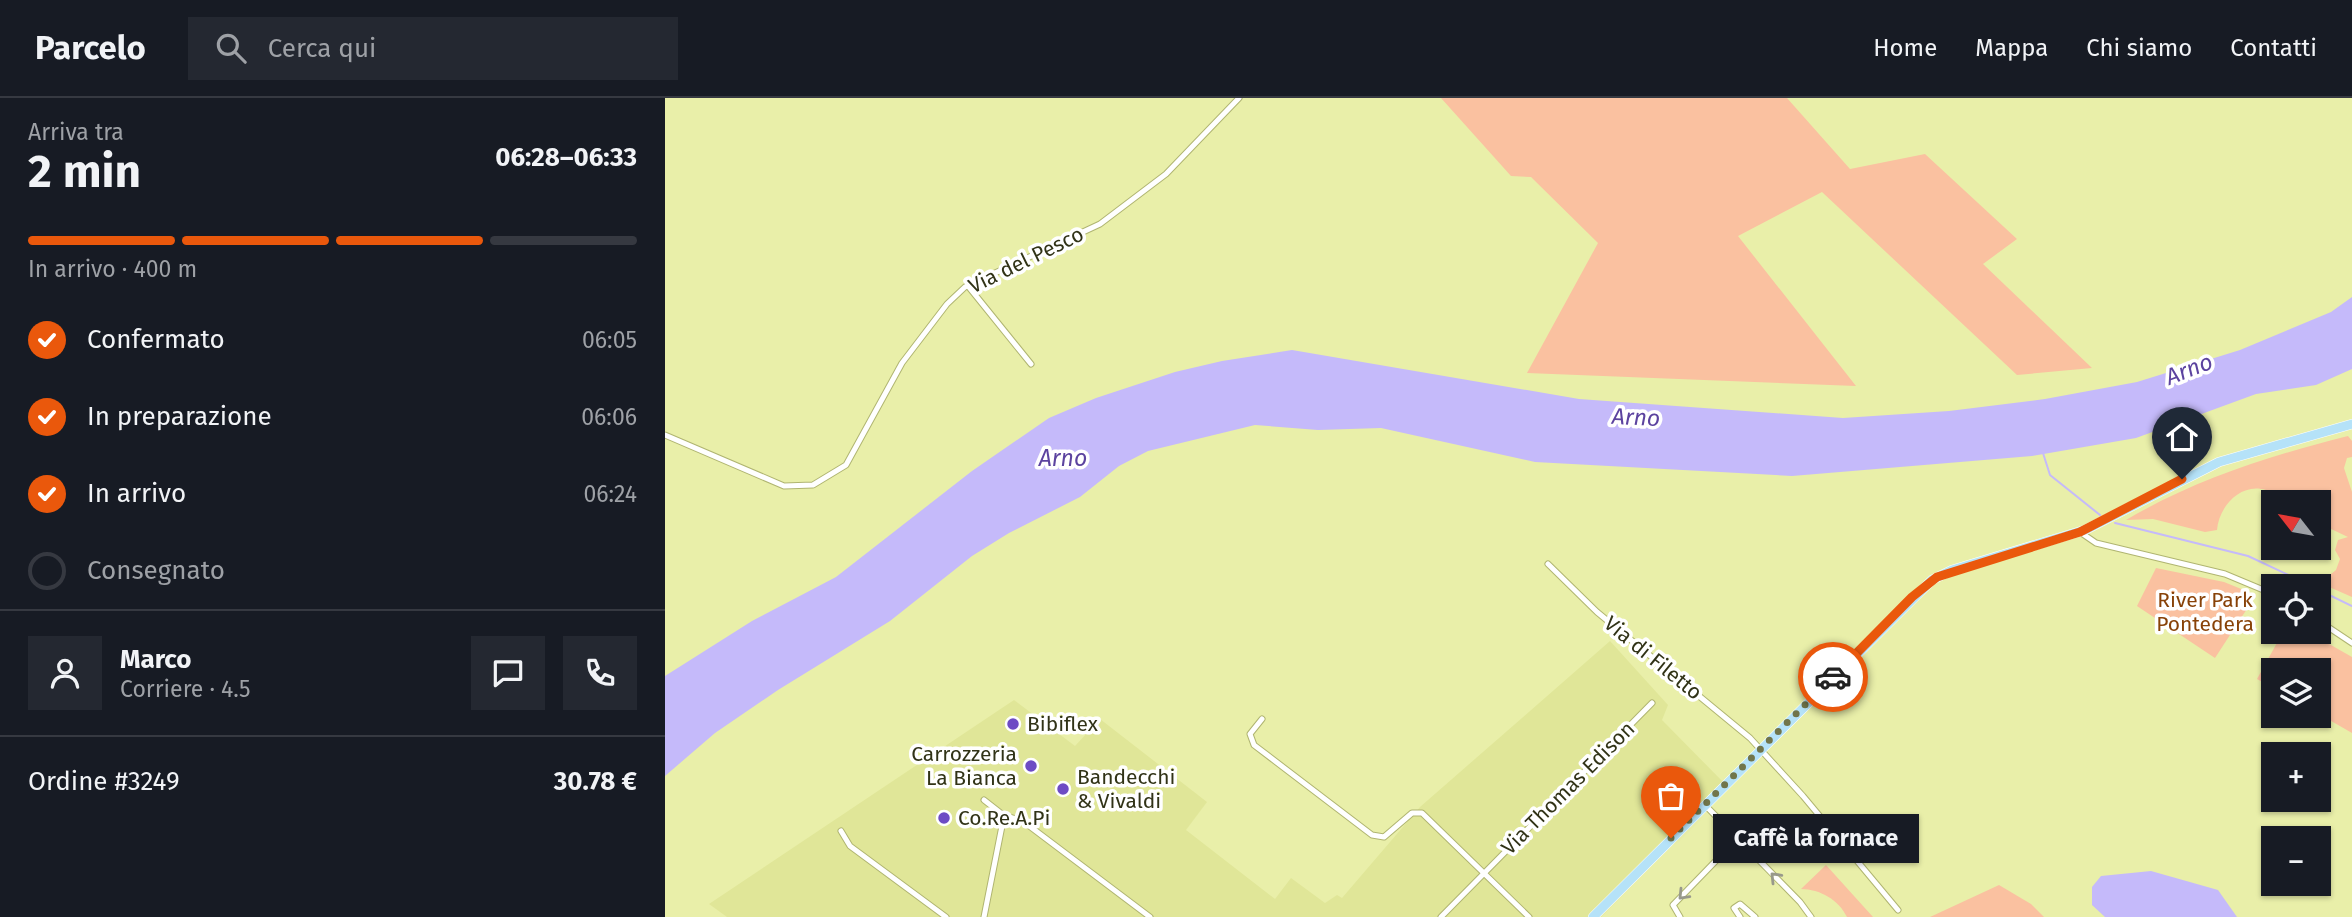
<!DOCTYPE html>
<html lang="it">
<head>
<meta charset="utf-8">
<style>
  :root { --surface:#171b24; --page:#242831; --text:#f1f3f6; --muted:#9ea1a6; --line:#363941; --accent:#ea580c }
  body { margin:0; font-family:"Fira Sans",sans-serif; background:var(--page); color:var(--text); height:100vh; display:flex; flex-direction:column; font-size:26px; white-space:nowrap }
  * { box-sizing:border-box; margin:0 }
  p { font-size:23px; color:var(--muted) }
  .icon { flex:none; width:38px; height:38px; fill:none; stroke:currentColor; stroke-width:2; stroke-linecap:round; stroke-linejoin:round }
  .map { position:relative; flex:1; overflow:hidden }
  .drawer { display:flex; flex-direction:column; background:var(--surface); width:665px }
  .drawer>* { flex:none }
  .needle { width:46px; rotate:301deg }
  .tools { position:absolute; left:1596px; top:392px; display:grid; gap:14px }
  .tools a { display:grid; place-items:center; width:70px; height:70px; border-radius:0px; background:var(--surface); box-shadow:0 2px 5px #0004; font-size:35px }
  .pin { position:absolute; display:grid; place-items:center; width:60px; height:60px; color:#fff; margin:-72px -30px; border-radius:50% 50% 50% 0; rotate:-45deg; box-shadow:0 0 7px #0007 }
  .pin .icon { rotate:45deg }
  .courier { position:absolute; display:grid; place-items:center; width:70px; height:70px; margin:-35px; border:5px solid #ea580c; border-radius:50%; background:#fff; color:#222; box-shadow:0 2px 9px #0007 }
  .bubble { position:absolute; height:49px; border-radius:0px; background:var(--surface); box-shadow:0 2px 5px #0004; font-size:23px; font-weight:700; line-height:49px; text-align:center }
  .headline em { font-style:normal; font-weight:700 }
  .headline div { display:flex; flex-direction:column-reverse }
  .headline { display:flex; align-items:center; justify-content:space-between; height:119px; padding:0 28px }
  h1 { font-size:46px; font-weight:700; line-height:52px }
  .bar { display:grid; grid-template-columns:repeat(4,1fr); gap:10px 7px; align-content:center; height:84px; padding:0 28px }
  .bar i { height:9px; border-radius:5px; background:var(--line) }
  .bar .active { background:var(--accent) }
  .bar p { grid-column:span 4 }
  .line { display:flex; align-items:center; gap:18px; padding:0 28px; border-top:2px solid var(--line) }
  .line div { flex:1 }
  .round { display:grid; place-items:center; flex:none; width:74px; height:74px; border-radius:0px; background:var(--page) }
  ol { padding:0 28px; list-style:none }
  li { display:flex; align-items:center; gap:21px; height:77px }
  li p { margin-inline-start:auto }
  li .icon { padding:7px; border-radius:50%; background:var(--accent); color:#fff; stroke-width:4 }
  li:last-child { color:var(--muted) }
  li i { width:38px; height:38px; border:4px solid var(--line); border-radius:50% }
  header { display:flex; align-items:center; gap:42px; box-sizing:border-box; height:98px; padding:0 35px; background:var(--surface); border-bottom:2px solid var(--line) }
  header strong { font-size:33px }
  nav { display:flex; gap:38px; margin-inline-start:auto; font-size:24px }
  .search { width:490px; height:63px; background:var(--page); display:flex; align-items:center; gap:18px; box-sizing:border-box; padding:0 24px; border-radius:0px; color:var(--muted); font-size:26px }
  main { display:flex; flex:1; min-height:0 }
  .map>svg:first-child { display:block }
  .built { fill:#e0e698 }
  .green { fill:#fac1a0 }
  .water { fill:#c5bafa }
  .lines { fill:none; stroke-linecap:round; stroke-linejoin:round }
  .stream { stroke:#c5bafa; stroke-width:2 }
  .street-casing { stroke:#b0b571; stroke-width:7 }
  .primary-casing { stroke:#fff; stroke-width:10 }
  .street { stroke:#fff; stroke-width:5 }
  .primary { stroke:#b5e2f8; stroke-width:9 }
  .oneway { stroke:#98998b }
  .done { stroke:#71754a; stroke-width:7; stroke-dasharray:0 12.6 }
  .route { stroke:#ea580c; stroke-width:9 }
  .poi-dot { fill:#6d4bc4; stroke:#fff; stroke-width:2.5 }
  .labels { text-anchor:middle; stroke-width:7; stroke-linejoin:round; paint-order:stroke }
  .street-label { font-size:21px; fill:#313317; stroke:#fff }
  .park-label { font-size:21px; fill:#884208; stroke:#fff }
  .poi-label { font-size:21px; fill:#313317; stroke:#fff; text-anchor:start }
  .water-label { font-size:23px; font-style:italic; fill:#5c439f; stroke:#fff }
</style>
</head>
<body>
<header>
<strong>Parcelo</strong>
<div class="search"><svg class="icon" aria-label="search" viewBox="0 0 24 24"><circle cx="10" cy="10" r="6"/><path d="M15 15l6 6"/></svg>Cerca qui</div>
<nav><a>Home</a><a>Mappa</a><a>Chi siamo</a><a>Contatti</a></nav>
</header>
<main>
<section class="drawer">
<div class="headline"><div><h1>2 min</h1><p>Arriva tra</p></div><em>06:28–06:33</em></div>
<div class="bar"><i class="active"></i><i class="active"></i><i class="active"></i><i></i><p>In arrivo · 400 m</p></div>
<ol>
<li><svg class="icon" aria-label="check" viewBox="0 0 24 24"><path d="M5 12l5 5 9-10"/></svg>Confermato<p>06:05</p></li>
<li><svg class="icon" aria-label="check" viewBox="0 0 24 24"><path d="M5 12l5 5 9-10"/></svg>In preparazione<p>06:06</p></li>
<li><svg class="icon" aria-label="check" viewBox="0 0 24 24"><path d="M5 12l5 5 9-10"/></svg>In arrivo<p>06:24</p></li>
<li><i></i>Consegnato</li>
</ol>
<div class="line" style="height:126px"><a class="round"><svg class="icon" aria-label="person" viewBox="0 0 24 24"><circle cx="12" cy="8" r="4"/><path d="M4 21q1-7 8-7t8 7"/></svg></a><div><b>Marco</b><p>Corriere · 4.5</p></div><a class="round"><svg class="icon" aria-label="chat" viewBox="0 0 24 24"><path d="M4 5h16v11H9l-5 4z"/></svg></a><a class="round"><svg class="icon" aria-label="phone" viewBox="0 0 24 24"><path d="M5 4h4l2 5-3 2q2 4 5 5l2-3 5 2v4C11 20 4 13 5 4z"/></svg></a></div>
<div class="line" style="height:91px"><div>Ordine #3249</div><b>30.78 €</b></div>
</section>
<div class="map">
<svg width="1687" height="819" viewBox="0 0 1687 819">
  <rect width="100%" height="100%" fill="#e9efa9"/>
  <path class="built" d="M 945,543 L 1003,607 L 997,622 L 1063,689 L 936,819 L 62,819 L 44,806 L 349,602 L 410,648 L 435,621 L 542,704 L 521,732 L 610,801 L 626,780 L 660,805 L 672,797 L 677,800 L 755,709 Z"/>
  <g class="green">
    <path d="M 776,0 L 1122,0 L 1185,71 L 1260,56 L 1352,141 L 1318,166 L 1427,270 L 1352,277 L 1157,94 L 1073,138 L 1191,288 L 862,275 L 933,145 L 866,79 L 846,78 Z"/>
    <path d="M 1683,338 L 1687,343 L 1687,359 L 1682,360 L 1679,370 L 1687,394 L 1687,499 L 1655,485 L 1671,472 L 1675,461 L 1670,452 L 1673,442 L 1683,439 L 1664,430 L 1654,431 L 1654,404 C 1645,404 1635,406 1626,404 C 1618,403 1610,395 1601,392 C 1576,384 1554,408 1552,432 L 1540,434 L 1488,421 L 1461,422 C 1531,381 1604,358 1683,338 Z"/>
    <path d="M 1491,470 L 1559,484 L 1591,497 L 1550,560 L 1472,508 Z"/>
    <path d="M 1618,534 L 1643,534 L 1687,559 L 1687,635 L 1654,616 L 1654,572 L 1608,572 L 1608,590 L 1592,581 Z"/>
    <path d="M 1161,767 L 1208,819 L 1182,819 C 1174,802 1155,791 1136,791 Z"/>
    <path d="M 1334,787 L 1366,806 L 1379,819 L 1265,819 Z"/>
  </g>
  <g class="water">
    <path d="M 1687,199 L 1687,271 L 1651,287 L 1591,296 L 1471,340 L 1367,358 L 1127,378 L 870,364 L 716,330 L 653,332 L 590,327 L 483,353 L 454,368 L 415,399 L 344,435 L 307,458 L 225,523 L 113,592 L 50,635 L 0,678 L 0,578 L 87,523 L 171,479 L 307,373 L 384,320 L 431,300 L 510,274 L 557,263 L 627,252 L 914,301 L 1178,320 L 1284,313 L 1380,301 L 1472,284 L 1575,252 L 1666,214 Z"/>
    <path d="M 1486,773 L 1553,792 L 1572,819 L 1440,819 L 1427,807 L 1427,789 L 1436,778 Z"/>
  </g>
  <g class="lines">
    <g class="stream">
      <path d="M 1378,355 L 1385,377 L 1435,417"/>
      <path d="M 1450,425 L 1583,458 L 1647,488"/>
      <path d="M 1654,492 L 1687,508"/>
    </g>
    <g class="street-casing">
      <g id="street">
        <path d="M 303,188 L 366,266"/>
        <path d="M 0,337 L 119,388 L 148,387 L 181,367 L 237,265 L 282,206 L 300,189 L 435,126 L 501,76 L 574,0"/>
        <path d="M 1415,434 L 1431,445 L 1560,476 L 1608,496"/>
        <path d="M 883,466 L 932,514 L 1085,640 L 1138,698 L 1233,812"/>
        <path d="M 1654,523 L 1687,545"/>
        <path d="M 597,621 L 585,636 L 589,647 L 707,737 L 719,739 L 747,715 L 757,715 L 864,819"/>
        <path d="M 319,702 L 342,720"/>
        <path d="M 1040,707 L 1135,804 L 1146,819"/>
        <path d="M 176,733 L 185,748 L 281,819"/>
        <path d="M 319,819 L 336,733 L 338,724 L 345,719 L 359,724 L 485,819"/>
        <path d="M 776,819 L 987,605"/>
        <path d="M 1015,819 L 1008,807 L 1072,741"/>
        <path d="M 1075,819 L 1069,810 L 1075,806 L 1090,819"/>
      </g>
    </g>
    <g class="primary-casing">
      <path id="primary" d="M 928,819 L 1267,482 L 1287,472 L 1420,432 L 1554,364 L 1687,326"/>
    </g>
    <use href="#street" class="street"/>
    <use href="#primary" class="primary"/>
  </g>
  <defs><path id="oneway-chevron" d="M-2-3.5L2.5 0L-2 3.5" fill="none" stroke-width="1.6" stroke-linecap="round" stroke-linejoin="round" transform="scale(1.75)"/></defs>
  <g class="oneway">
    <use href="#oneway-chevron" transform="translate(1110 779) rotate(-134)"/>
    <use href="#oneway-chevron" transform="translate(1018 797) rotate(134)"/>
  </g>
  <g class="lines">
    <path class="done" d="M 1006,740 L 1168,579"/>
    <path class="route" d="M 1168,579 L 1247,499 L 1272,479 L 1415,434 L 1517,381"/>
  </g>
  <g class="poi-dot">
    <circle cx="348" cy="626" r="7"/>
    <circle cx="366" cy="668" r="7"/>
    <circle cx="398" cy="691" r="7"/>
    <circle cx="279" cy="720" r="7"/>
  </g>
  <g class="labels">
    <g class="street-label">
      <text transform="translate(361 162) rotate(-26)" y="7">Via del Pesco</text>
      <text transform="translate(988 560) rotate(39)" y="7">Via di Filetto</text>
      <text transform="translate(903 690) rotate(-45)" y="7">Via Thomas Edison</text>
    </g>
    <g class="park-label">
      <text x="1540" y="509">River Park<tspan x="1540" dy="24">Pontedera</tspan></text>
    </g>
    <g class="poi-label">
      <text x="362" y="633">Bibiflex</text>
      <text x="352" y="663" text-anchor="end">Carrozzeria<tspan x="352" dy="24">La Bianca</tspan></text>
      <text x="412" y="686">Bandecchi<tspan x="412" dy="24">&amp; Vivaldi</tspan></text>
      <text x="293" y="727">Co.Re.A.Pi</text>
    </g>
    <g class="water-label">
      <text transform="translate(1524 271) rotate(-21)" y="8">Arno</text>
      <text transform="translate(971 319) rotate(3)" y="8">Arno</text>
      <text x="398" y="368">Arno</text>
    </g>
  </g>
</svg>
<div class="tools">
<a><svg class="needle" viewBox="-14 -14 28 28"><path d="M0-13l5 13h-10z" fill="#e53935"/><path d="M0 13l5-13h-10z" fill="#9ea1a6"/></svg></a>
<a><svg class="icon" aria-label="locate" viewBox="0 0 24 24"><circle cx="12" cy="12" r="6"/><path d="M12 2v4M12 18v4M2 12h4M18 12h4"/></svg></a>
<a><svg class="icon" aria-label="layers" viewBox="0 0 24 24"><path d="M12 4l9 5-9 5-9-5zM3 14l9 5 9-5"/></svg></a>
<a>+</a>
<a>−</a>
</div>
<div class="pin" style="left:1006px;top:740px;background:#ea580c"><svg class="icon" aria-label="bag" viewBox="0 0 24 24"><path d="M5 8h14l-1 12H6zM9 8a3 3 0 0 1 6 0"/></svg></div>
<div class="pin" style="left:1517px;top:381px;background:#1f2937"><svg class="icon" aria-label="home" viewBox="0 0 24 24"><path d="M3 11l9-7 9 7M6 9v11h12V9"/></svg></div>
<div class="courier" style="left:1168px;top:579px"><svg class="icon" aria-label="car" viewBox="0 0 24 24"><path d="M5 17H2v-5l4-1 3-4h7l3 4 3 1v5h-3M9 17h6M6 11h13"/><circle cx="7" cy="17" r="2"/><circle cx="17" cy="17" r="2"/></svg></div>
<div class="bubble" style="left:1048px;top:716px;width:206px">Caffè la fornace</div>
</div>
</main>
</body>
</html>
